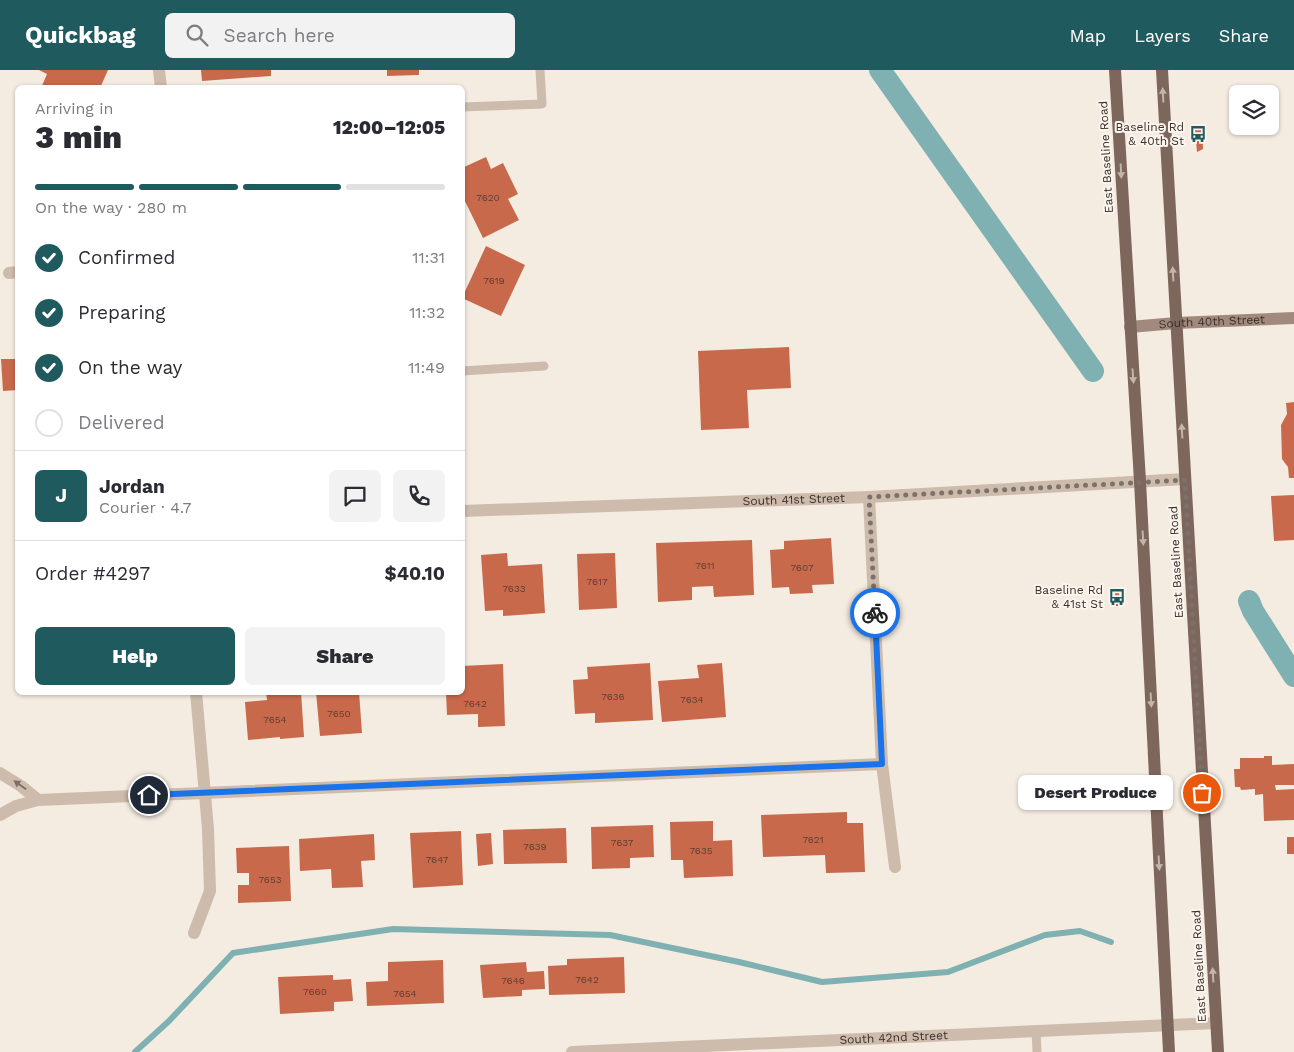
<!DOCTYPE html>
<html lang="en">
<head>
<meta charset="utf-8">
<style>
  :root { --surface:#fff; --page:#f2f2f3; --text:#2b2b33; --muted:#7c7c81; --line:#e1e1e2; --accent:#1f5a5e }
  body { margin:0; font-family:"Work Sans",sans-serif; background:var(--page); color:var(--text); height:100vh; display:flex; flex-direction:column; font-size:19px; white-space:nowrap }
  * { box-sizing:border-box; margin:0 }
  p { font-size:16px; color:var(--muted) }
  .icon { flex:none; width:28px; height:28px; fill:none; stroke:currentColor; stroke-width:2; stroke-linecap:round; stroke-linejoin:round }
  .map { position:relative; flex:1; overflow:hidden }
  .panel { position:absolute; left:15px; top:15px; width:450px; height:610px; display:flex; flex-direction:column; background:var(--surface); border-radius:8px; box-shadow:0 1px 4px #0004 }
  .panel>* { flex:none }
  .controls { position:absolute; left:1229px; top:15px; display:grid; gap:10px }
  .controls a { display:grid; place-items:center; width:50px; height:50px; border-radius:8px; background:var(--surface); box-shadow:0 1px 4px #0004; font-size:25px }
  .pin { position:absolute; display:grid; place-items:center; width:42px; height:42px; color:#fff; margin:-21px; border:2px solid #fff; border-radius:50%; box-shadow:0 1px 5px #0007 }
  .courier { position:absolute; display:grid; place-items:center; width:50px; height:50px; margin:-25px; border:4px solid #1a73e8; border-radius:50%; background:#fff; color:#222; box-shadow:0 1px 6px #0007 }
  .bubble { position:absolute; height:35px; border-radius:8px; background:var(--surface); box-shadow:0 1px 4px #0004; font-size:16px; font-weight:800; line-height:35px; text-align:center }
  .head em { font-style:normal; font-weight:800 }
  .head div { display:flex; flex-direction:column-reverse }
  .head { display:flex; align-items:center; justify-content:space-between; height:85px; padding:0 20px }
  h1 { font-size:32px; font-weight:800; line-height:38px }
  .bar { display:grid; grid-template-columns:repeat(4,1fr); gap:8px 5px; align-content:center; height:60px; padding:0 20px }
  .bar i { height:6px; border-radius:4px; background:var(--line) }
  .bar .current { background:var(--accent) }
  .bar p { grid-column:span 4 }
  .line { display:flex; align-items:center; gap:12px; padding:0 20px; border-top:1px solid var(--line) }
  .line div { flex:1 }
  .round { display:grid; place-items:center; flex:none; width:52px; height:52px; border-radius:8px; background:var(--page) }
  ol { padding:0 20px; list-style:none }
  li { display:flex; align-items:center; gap:15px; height:55px }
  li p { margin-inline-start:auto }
  li .icon { padding:5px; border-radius:50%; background:var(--accent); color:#fff; stroke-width:4 }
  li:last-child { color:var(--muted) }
  li i { width:28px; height:28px; border:2px solid var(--line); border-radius:50% }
  .primary-button { display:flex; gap:10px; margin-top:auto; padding:10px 20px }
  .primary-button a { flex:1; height:58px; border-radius:8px; background:var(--accent); color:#fff; font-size:20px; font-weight:800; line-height:58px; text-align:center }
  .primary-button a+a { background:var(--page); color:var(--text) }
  header { display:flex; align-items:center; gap:30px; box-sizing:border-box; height:70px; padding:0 25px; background:var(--accent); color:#fff }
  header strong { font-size:24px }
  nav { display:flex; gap:28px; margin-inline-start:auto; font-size:18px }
  .search { width:350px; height:45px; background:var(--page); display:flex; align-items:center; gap:12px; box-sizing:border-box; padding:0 18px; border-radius:8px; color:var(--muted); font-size:19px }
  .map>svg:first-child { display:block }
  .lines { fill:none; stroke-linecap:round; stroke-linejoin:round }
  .stream { stroke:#7fb0b2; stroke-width:6 }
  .canal { stroke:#7fb0b2; stroke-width:22 }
  .building { fill:#c8694b }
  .lane { stroke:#cdbbac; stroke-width:9 }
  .street { stroke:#cdbbac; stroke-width:12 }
  .secondary { stroke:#a18a7d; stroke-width:12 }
  .primary { stroke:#7d675c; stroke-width:12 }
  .oneway { fill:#c2b5ac }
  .oneway2 { fill:#7d6f65 }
  .done { stroke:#7c716b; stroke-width:5; stroke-dasharray:0 9 }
  .route { stroke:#1a73e8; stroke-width:6 }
  .labels { text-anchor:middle; stroke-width:4; stroke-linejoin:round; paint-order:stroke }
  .number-label { font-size:10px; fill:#5e3e33 }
  .poi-label { font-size:12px; fill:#3b302b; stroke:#fbf5ee; text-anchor:end }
  .street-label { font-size:12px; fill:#3b302b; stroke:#fbf5ee }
</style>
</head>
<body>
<header>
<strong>Quickbag</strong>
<div class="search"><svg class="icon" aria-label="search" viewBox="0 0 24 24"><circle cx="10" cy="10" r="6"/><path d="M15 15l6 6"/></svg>Search here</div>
<nav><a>Map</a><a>Layers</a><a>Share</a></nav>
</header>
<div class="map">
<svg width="1294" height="982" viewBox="0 0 1294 982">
  <rect width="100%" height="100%" fill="#f4ebe1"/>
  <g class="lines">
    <path class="stream" d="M 135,982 L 169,951 L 233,883 L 393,859 L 610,865 L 739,892 L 822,912 L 948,902 L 1045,865 L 1080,861 L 1111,872"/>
    <g class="canal">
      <path d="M 880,0 L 1093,301"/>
      <path d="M 1249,531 L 1253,541 L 1294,606"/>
    </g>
  </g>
  <g class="building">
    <path d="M 39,0 L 108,0 L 100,18 L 41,18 L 47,4 Z"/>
    <path d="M 201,0 L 271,0 L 271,6 L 202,11 Z"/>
    <path d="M 387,0 L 419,0 L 419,5 L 387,6 Z"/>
    <path d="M 1202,56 L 1203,79 L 1197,82 L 1195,59 Z"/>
    <path d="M 486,87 L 491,99 L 503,93 L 518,124 L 508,129 L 519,150 L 483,168 L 462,125 L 462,98 Z"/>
    <path d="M 486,176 L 525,195 L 501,246 L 462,228 Z"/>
    <path d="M 789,277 L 791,318 L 747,320 L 749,358 L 701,360 L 698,281 Z"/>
    <path d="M 1,289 L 18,289 L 18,320 L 3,321 Z"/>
    <path d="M 1294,332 L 1294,408 L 1289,408 L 1288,397 L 1282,389 L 1281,355 L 1287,344 L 1286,333 Z"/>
    <path d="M 1294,425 L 1294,470 L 1274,471 L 1271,426 Z"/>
    <path d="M 831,468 L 834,514 L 812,515 L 813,523 L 790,524 L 789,517 L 772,518 L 770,480 L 784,479 L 784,471 Z"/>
    <path d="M 752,470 L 754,525 L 714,527 L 713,516 L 692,517 L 692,530 L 658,532 L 656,473 Z"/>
    <path d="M 507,483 L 508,496 L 542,494 L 545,543 L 503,546 L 503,540 L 485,541 L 481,485 Z"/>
    <path d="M 615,483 L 617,538 L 579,540 L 577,484 Z"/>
    <path d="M 1115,523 L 1119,523 L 1120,536 L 1116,536 Z"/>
    <path d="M 650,593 L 653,650 L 595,653 L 595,643 L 575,644 L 573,610 L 588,609 L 587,597 Z"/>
    <path d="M 722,593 L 726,647 L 662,652 L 658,611 L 699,608 L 697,595 Z"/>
    <path d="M 503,594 L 505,656 L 478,657 L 478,644 L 447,645 L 446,622 L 462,622 L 462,596 Z"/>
    <path d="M 266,622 L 301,622 L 304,667 L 280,669 L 280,667 L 248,670 L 245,632 L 267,630 Z"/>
    <path d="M 316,622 L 359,622 L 362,663 L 320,666 Z"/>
    <path d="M 1264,686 L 1272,686 L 1272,695 L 1294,694 L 1294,715 L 1275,715 L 1276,720 L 1294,719 L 1294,750 L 1264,751 L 1263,724 L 1255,725 L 1255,719 L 1241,720 L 1240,717 L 1235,717 L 1234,699 L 1240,699 L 1240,688 L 1264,688 Z"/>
    <path d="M 847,742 L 847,753 L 863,753 L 865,802 L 826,803 L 825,785 L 763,787 L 761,745 Z"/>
    <path d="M 713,751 L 713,771 L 732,770 L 733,806 L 684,808 L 683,790 L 671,790 L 670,752 Z"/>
    <path d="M 653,755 L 654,787 L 630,788 L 630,798 L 592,799 L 591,757 Z"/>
    <path d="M 566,758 L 567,793 L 504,794 L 503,760 Z"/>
    <path d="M 461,761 L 463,815 L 413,818 L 410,763 Z"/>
    <path d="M 491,763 L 493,794 L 478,796 L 476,764 Z"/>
    <path d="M 374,764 L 375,790 L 361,791 L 363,817 L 332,818 L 331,799 L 300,801 L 299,769 Z"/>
    <rect x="1287" y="767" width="7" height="17"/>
    <path d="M 289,776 L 291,831 L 238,833 L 238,815 L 249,815 L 249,803 L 237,803 L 236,778 Z"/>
    <path d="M 624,887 L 625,923 L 549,925 L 548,896 L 567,895 L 567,889 Z"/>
    <path d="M 443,890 L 444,933 L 367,936 L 366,912 L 388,911 L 388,892 Z"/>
    <path d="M 526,892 L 527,902 L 544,901 L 545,919 L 522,920 L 522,926 L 483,928 L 480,895 Z"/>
    <path d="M 333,905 L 333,910 L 351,909 L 353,931 L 334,932 L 334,941 L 280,944 L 278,907 Z"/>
  </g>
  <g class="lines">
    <g class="lane">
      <path d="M 462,37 L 542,34 L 540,0"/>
      <path d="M 462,301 L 544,296"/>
      <path d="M 1036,961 L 1037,982"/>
    </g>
    <g class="street">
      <path d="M 159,0 L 161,18"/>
      <path d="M 9,203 L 18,202"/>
      <path d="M 869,427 L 882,694 L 895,797"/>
      <path id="s1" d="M 462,441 L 869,427 L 1185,409"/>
      <path d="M 0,703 L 21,716 L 38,730"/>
      <path d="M 0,745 L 16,736 L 38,730 L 882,694"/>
      <path d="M 194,863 L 210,821 L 208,759 L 196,622"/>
      <path id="s2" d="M 572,982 L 1216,953"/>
    </g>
    <path class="secondary" id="s3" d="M 1130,257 L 1176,253 L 1294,248"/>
    <g class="primary">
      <path d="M 1115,0 L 1140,411 L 1169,982"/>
      <path d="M 1162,0 L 1218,982"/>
    </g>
  </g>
  <defs><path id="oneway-solid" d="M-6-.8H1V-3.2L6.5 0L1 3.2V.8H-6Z" transform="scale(1.25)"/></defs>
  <g class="oneway">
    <use href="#oneway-solid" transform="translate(1163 25) rotate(-93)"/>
    <use href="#oneway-solid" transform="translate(1121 101) rotate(87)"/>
    <use href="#oneway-solid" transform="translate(1173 204) rotate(-93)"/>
    <use href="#oneway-solid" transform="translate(1133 306) rotate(86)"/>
    <use href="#oneway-solid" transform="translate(1182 361) rotate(-93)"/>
    <use href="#oneway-solid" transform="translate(1143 468) rotate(87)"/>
    <use href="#oneway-solid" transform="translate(1151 630) rotate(87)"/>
    <use href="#oneway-solid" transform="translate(1159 793) rotate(87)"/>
    <use href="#oneway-solid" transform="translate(1213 905) rotate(-93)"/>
  </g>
  <use class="oneway2" href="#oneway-solid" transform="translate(20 715) rotate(-145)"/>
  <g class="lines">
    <path class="done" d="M 875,543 L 869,427 L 1185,410 L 1202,723"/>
    <path class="route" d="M 149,725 L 882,694 L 875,543"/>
  </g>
  <defs>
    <g id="bus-bare" transform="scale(1.35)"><path d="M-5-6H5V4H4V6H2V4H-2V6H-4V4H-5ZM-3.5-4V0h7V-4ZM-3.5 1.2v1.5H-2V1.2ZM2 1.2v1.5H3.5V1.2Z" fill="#1f5a5e" stroke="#fbf5ee" stroke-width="2.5" paint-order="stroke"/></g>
  </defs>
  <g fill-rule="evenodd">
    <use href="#bus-bare" x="1198" y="64"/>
    <use href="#bus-bare" x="1117" y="527"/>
  </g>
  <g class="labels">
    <g class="number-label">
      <text x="488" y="131">7620</text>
      <text x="494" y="214">7619</text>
      <text x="705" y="499">7611</text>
      <text x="802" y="501">7607</text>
      <text x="597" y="515">7617</text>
      <text x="514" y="522">7633</text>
      <text x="613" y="630">7636</text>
      <text x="692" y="633">7634</text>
      <text x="475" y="637">7642</text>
      <text x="339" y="647">7650</text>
      <text x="275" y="653">7654</text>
      <text x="813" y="773">7621</text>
      <text x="622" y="776">7637</text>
      <text x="535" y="780">7639</text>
      <text x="701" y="784">7635</text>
      <text x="437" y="793">7647</text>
      <text x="270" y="813">7653</text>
      <text x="587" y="913">7642</text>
      <text x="513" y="914">7646</text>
      <text x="315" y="925">7660</text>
      <text x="405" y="927">7654</text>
    </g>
    <g class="poi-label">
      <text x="1184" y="61">Baseline Rd<tspan x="1184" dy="14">&amp; 40th St</tspan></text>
      <text x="1103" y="524">Baseline Rd<tspan x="1103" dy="14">&amp; 41st St</tspan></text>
    </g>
    <g class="street-label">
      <text transform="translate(1106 87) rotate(-93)" y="4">East Baseline Road</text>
      <text dy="4" stroke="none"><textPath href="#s3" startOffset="82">South 40th Street</textPath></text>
      <text dy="4" stroke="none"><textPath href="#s1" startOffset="332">South 41st Street</textPath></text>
      <text transform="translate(1176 492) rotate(-93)" y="4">East Baseline Road</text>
      <text transform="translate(1199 896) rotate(-93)" y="4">East Baseline Road</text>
      <text dy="4" stroke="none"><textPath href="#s2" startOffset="322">South 42nd Street</textPath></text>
    </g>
  </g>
</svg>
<div class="controls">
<a><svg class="icon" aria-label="layers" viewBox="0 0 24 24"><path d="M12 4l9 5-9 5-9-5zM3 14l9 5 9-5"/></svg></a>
</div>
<div class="pin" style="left:1202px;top:723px;background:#ea580c"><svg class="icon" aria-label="bag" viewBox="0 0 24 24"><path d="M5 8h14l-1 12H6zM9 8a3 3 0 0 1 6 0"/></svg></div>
<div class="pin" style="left:149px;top:725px;background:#1f2937"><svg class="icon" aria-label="home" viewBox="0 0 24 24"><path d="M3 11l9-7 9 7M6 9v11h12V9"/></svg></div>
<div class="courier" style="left:875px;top:543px"><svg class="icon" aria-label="bike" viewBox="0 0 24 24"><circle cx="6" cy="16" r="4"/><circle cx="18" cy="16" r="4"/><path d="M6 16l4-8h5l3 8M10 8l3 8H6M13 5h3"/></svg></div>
<div class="bubble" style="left:1018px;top:705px;width:155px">Desert Produce</div>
<section class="panel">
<div class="head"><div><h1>3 min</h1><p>Arriving in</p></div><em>12:00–12:05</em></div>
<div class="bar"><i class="current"></i><i class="current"></i><i class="current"></i><i></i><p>On the way · 280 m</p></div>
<ol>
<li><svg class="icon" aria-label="check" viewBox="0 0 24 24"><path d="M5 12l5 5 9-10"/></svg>Confirmed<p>11:31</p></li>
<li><svg class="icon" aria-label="check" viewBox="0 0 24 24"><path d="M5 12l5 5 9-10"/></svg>Preparing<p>11:32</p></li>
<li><svg class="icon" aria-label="check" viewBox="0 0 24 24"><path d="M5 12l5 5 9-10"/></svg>On the way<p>11:49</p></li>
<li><i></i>Delivered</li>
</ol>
<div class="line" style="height:90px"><b class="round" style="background:var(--accent);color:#fff">J</b><div><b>Jordan</b><p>Courier · 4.7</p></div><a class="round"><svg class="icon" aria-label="chat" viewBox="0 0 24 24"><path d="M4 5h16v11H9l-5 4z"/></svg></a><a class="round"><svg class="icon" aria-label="phone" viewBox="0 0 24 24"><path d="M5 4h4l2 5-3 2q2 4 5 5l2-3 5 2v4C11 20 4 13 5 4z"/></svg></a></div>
<div class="line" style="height:65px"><div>Order #4297</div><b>$40.10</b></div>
<div class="primary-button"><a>Help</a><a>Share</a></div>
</section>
</div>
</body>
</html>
